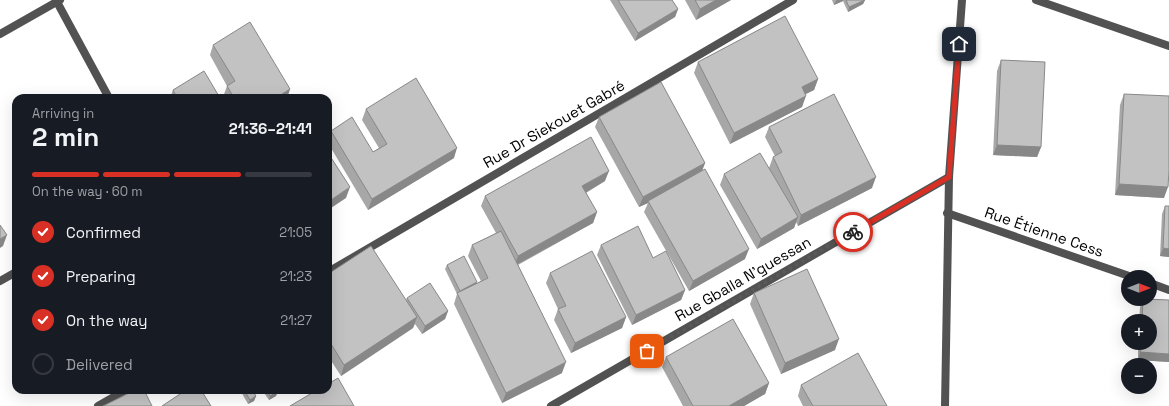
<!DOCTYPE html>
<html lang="en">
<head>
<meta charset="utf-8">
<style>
  :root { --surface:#171b24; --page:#20242c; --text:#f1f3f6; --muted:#9ea1a6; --line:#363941; --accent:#d93025 }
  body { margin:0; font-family:"Space Grotesk",sans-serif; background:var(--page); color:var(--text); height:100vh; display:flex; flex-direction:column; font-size:15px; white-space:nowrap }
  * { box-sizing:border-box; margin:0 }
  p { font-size:13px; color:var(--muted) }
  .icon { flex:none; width:22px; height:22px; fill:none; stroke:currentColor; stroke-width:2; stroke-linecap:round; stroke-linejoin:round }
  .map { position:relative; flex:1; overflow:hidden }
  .details { position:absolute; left:12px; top:94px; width:320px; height:300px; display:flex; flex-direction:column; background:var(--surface); border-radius:12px; box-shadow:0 4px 16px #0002 }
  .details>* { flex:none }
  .needle { width:26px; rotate:90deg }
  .fabs { position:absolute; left:1121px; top:270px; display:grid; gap:8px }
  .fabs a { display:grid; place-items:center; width:36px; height:36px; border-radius:50%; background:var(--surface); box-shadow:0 4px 16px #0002; font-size:20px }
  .pin { position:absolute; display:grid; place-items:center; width:34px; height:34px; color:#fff; margin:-17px; border-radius:8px; box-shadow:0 2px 6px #0006 }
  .courier { position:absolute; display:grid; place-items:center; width:40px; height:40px; margin:-20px; border:3px solid #d93025; border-radius:50%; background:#fff; color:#222; box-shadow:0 1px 5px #0007 }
  .headline em { font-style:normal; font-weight:800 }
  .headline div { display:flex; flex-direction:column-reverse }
  .headline { display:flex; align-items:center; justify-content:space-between; height:68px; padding:0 20px }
  h1 { font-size:26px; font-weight:800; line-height:30px }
  .bar { display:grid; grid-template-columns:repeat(4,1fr); gap:6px 4px; align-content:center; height:48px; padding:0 20px }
  .bar i { height:5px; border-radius:3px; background:var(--line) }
  .bar .current { background:var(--accent) }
  .bar p { grid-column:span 4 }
  ol { padding:0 20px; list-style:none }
  li { display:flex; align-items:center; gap:12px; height:44px }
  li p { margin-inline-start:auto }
  li .icon { padding:4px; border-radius:50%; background:var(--accent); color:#fff; stroke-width:4 }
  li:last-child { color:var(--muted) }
  li i { width:22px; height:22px; border:2px solid var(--line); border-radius:50% }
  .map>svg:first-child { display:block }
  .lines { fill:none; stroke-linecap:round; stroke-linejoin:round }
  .street { stroke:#525252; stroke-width:8 }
  .wall { fill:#a7a7a7 }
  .shaded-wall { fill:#888 }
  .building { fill:#c2c2c2; stroke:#888 }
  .done { stroke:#595959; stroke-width:4; stroke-dasharray:0 7.2 }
  .route { stroke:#d93025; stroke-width:5 }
  .labels { text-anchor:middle; stroke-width:3.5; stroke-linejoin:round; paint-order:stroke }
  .street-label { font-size:15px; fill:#000; stroke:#fff }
</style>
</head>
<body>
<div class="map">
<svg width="1169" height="406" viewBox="0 0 1169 406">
  <rect width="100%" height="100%" fill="#fff"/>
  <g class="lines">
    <g class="street">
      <path d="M 1036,0 L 1169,46"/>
      <path d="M 57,2 L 109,98"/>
      <path d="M 0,34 L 60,0"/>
      <path d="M 947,213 L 1132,277"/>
      <path d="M 328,272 L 793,0"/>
      <path d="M 0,281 L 16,272"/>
      <path d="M 1150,283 L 1169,290"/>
      <path d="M 98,406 L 126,390"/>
      <path d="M 551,406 L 949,177"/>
      <path d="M 945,406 L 949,177 L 962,0"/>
    </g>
  </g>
  <g class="wall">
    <path d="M 610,0 L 672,0 L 678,9 L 675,17 L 635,41 Z"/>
    <path d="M 685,0 L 731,0 L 696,20 Z"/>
    <path d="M 832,0 L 865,0 L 863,4 L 848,12 L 843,1 L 834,5 Z"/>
    <path d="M 213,45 L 290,89 L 287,98 L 223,98 L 223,97 L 227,86 L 210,55 Z"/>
    <path d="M 1001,60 L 1041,147 L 1037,157 L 993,155 L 997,71 Z"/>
    <path d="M 698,62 L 818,79 L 814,90 L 805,94 L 802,107 L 730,144 L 694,73 Z"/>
    <path d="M 173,90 L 220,98 L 170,98 Z"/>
    <path d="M 1124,94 L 1164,198 L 1115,195 L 1120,105 Z"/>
    <path d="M 366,109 L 454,158 L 368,210 L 328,143 L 328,138 L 331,131 L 373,152 L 379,148 L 362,120 Z"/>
    <path d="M 599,117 L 705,163 L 702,170 L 745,259 L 689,291 L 644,212 L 648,203 L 639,207 L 595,127 Z"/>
    <path d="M 769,127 L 872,188 L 798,226 L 796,222 L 794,228 L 757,249 L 720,185 L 724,174 L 769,168 L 773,157 L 775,156 L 765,137 Z"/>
    <path d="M 605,181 L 586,193 L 597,212 L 593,223 L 518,265 L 562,373 L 502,403 L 454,304 L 457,294 L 445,269 L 447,265 L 477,282 L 476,284 L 481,281 L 468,256 L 472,245 L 496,233 L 481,206 L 485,196 Z"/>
    <path d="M 1165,206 L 1169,206 L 1169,257 L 1160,256 L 1162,214 Z"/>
    <path d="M 601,245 L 653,258 L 685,290 L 681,300 L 632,325 L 597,255 Z"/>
    <path d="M 550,273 L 626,317 L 622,328 L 571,353 L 554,320 L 558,309 L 546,283 Z"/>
    <path d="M 328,274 L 406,300 L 407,298 L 448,311 L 445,319 L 422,334 L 415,324 L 413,328 L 341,376 L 328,356 Z"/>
    <path d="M 754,293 L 835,350 L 781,374 L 750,304 Z"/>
    <path d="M 1143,299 L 1169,300 L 1169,362 L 1138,360 L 1138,343 L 1150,343 L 1150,321 L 1139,321 L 1140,307 Z"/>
    <path d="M 666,357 L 769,383 L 765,394 L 744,406 L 683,406 L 662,367 Z"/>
    <path d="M 801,385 L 887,406 L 803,406 L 798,396 Z"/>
    <path d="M 240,390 L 252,390 L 256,396 L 254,401 L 248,404 Z"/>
    <path d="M 262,390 L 277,390 L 278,391 L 276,396 L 269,400 Z"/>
  </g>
  <g class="shaded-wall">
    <path d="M 716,0 L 731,0 L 696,20 L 700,9 Z"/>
    <path d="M 837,0 L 843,0 L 843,1 L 834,5 L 836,1 Z"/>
    <path d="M 865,0 L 863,4 L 848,12 L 849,7 Z"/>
    <path d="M 678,9 L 675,17 L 635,41 L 638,33 Z"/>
    <path d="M 818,79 L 814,90 L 798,98 L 802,87 Z"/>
    <path d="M 290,89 L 287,98 L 276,98 Z"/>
    <path d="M 240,94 L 238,98 L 233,98 L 234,98 Z"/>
    <path d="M 806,96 L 802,107 L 730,144 L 734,133 Z"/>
    <path d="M 997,145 L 1041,147 L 1037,157 L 993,155 Z"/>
    <path d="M 457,148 L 454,158 L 368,210 L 372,199 Z"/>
    <path d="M 705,163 L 701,174 L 648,201 L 648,203 L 639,207 L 643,197 Z"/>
    <path d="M 609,171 L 605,181 L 578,197 L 582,186 Z"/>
    <path d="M 876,177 L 872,188 L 798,226 L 801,215 Z"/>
    <path d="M 1119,184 L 1168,187 L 1164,198 L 1115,195 Z"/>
    <path d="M 350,187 L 346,198 L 328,210 L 328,202 Z"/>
    <path d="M 597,212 L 593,223 L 514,266 L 518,256 Z"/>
    <path d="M 798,217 L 794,228 L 757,249 L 761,239 Z"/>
    <path d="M 7,235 L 3,246 L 0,248 L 0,239 Z"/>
    <path d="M 1163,248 L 1169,249 L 1169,257 L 1160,256 Z"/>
    <path d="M 749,249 L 745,259 L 689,291 L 693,281 Z"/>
    <path d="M 477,282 L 475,286 L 458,295 L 460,291 Z"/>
    <path d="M 685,290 L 681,300 L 632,325 L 636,315 Z"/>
    <path d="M 448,311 L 445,319 L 422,334 L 425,326 Z"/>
    <path d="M 417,317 L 413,328 L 341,376 L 344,365 Z"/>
    <path d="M 626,317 L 622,328 L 571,353 L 575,343 Z"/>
    <path d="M 839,339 L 835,350 L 781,374 L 785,363 Z"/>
    <path d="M 1140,352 L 1169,354 L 1169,362 L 1138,360 Z"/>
    <path d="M 566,362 L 562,373 L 502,403 L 506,393 Z"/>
    <path d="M 769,383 L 765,394 L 744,406 L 729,406 Z"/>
    <path d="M 278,391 L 276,396 L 269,400 L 270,396 Z"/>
    <path d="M 256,396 L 254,401 L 248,404 L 250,400 Z"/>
  </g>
  <g class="building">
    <path d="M 618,0 L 672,0 L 678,9 L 638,33 Z"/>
    <path d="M 695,0 L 716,0 L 700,9 Z"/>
    <path d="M 846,0 L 865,0 L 849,7 Z"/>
    <path d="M 785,16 L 818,79 L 802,87 L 806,96 L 734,133 L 698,62 Z"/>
    <path d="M 250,22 L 290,89 L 276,98 L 242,98 L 240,94 L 234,98 L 227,86 L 235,81 L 213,45 Z"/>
    <path d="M 1001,60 L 1045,62 L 1041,147 L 997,145 Z"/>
    <path d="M 204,71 L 220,98 L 173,98 L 176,96 L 173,90 Z"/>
    <path d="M 416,78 L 457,148 L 372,199 L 331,131 L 352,117 L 373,152 L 387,144 L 366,109 Z"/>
    <path d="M 661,82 L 705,163 L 643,197 L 599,117 Z"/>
    <path d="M 834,94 L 876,177 L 801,215 L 773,157 L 782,152 L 769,127 Z"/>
    <path d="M 1124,94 L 1169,96 L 1169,170 L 1168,187 L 1119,184 Z"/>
    <path d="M 591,137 L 609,171 L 582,186 L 597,212 L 518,256 L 485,196 Z"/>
    <path d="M 328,153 L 350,187 L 328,202 Z"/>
    <path d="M 760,153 L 798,217 L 761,239 L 724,174 Z"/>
    <path d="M 705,169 L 749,249 L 693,281 L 648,201 Z"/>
    <path d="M 1165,206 L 1169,206 L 1169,249 L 1163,248 Z"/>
    <path d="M 0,225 L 7,235 L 0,239 Z"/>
    <path d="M 638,226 L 653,258 L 666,251 L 685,290 L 636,315 L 601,245 Z"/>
    <path d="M 501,231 L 566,362 L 506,393 L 457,293 L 488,278 L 472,245 Z"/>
    <path d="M 371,246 L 417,317 L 344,365 L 328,339 L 328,274 Z"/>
    <path d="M 592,251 L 626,317 L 575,343 L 558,309 L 566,306 L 550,273 Z"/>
    <path d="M 464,256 L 477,282 L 460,291 L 447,265 Z"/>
    <path d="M 807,269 L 839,339 L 785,363 L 754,293 Z"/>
    <path d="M 430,283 L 448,311 L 425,326 L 407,298 Z"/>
    <path d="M 1143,299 L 1169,300 L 1169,354 L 1140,352 L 1141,343 L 1150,343 L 1150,321 L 1142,321 Z"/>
    <path d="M 733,319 L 769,383 L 729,406 L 693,406 L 666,357 Z"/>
    <path d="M 858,353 L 887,406 L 813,406 L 801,385 Z"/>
    <path d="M 338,378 L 354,406 L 290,406 L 317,390 L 328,390 L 328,384 Z"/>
    <path d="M 135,390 L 144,390 L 152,406 L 103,406 Z"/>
    <path d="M 186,390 L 201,390 L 211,406 L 162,406 Z"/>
    <path d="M 244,390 L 252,390 L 256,396 L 250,400 Z"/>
    <path d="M 267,390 L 277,390 L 278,391 L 270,396 Z"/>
  </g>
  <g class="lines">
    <path class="done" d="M 647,351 L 853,232"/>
    <path class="route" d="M 853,232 L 949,177 L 959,44"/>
  </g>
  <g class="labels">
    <g class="street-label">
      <text transform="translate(554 124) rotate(-30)" y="5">Rue Dr Siekouet Gabré</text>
      <text transform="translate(1044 232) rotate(19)" y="5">Rue Étienne Cess</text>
      <text transform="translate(743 279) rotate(-30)" y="5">Rue Gballa N'guessan</text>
    </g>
  </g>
</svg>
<div class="fabs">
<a><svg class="needle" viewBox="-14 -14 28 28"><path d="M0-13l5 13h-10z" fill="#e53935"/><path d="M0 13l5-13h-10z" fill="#9ea1a6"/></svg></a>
<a>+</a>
<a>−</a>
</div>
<div class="pin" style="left:647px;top:351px;background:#ea580c"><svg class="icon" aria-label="bag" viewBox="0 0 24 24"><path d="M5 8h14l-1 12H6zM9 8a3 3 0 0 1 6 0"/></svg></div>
<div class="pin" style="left:959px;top:44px;background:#1f2937"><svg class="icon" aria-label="home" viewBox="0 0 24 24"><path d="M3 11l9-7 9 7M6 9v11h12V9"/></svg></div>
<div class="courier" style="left:853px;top:232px"><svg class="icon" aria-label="bike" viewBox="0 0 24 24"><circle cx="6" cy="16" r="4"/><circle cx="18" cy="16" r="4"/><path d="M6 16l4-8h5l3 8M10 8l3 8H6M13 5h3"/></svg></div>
<section class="details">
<div class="headline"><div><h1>2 min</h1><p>Arriving in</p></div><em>21:36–21:41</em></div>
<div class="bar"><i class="current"></i><i class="current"></i><i class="current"></i><i></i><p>On the way · 60 m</p></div>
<ol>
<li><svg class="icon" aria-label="check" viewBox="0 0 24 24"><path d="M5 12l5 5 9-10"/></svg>Confirmed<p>21:05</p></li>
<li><svg class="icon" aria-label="check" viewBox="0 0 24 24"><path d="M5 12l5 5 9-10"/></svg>Preparing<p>21:23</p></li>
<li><svg class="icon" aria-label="check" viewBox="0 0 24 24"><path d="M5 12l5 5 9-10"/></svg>On the way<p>21:27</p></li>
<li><i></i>Delivered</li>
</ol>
</section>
</div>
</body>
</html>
